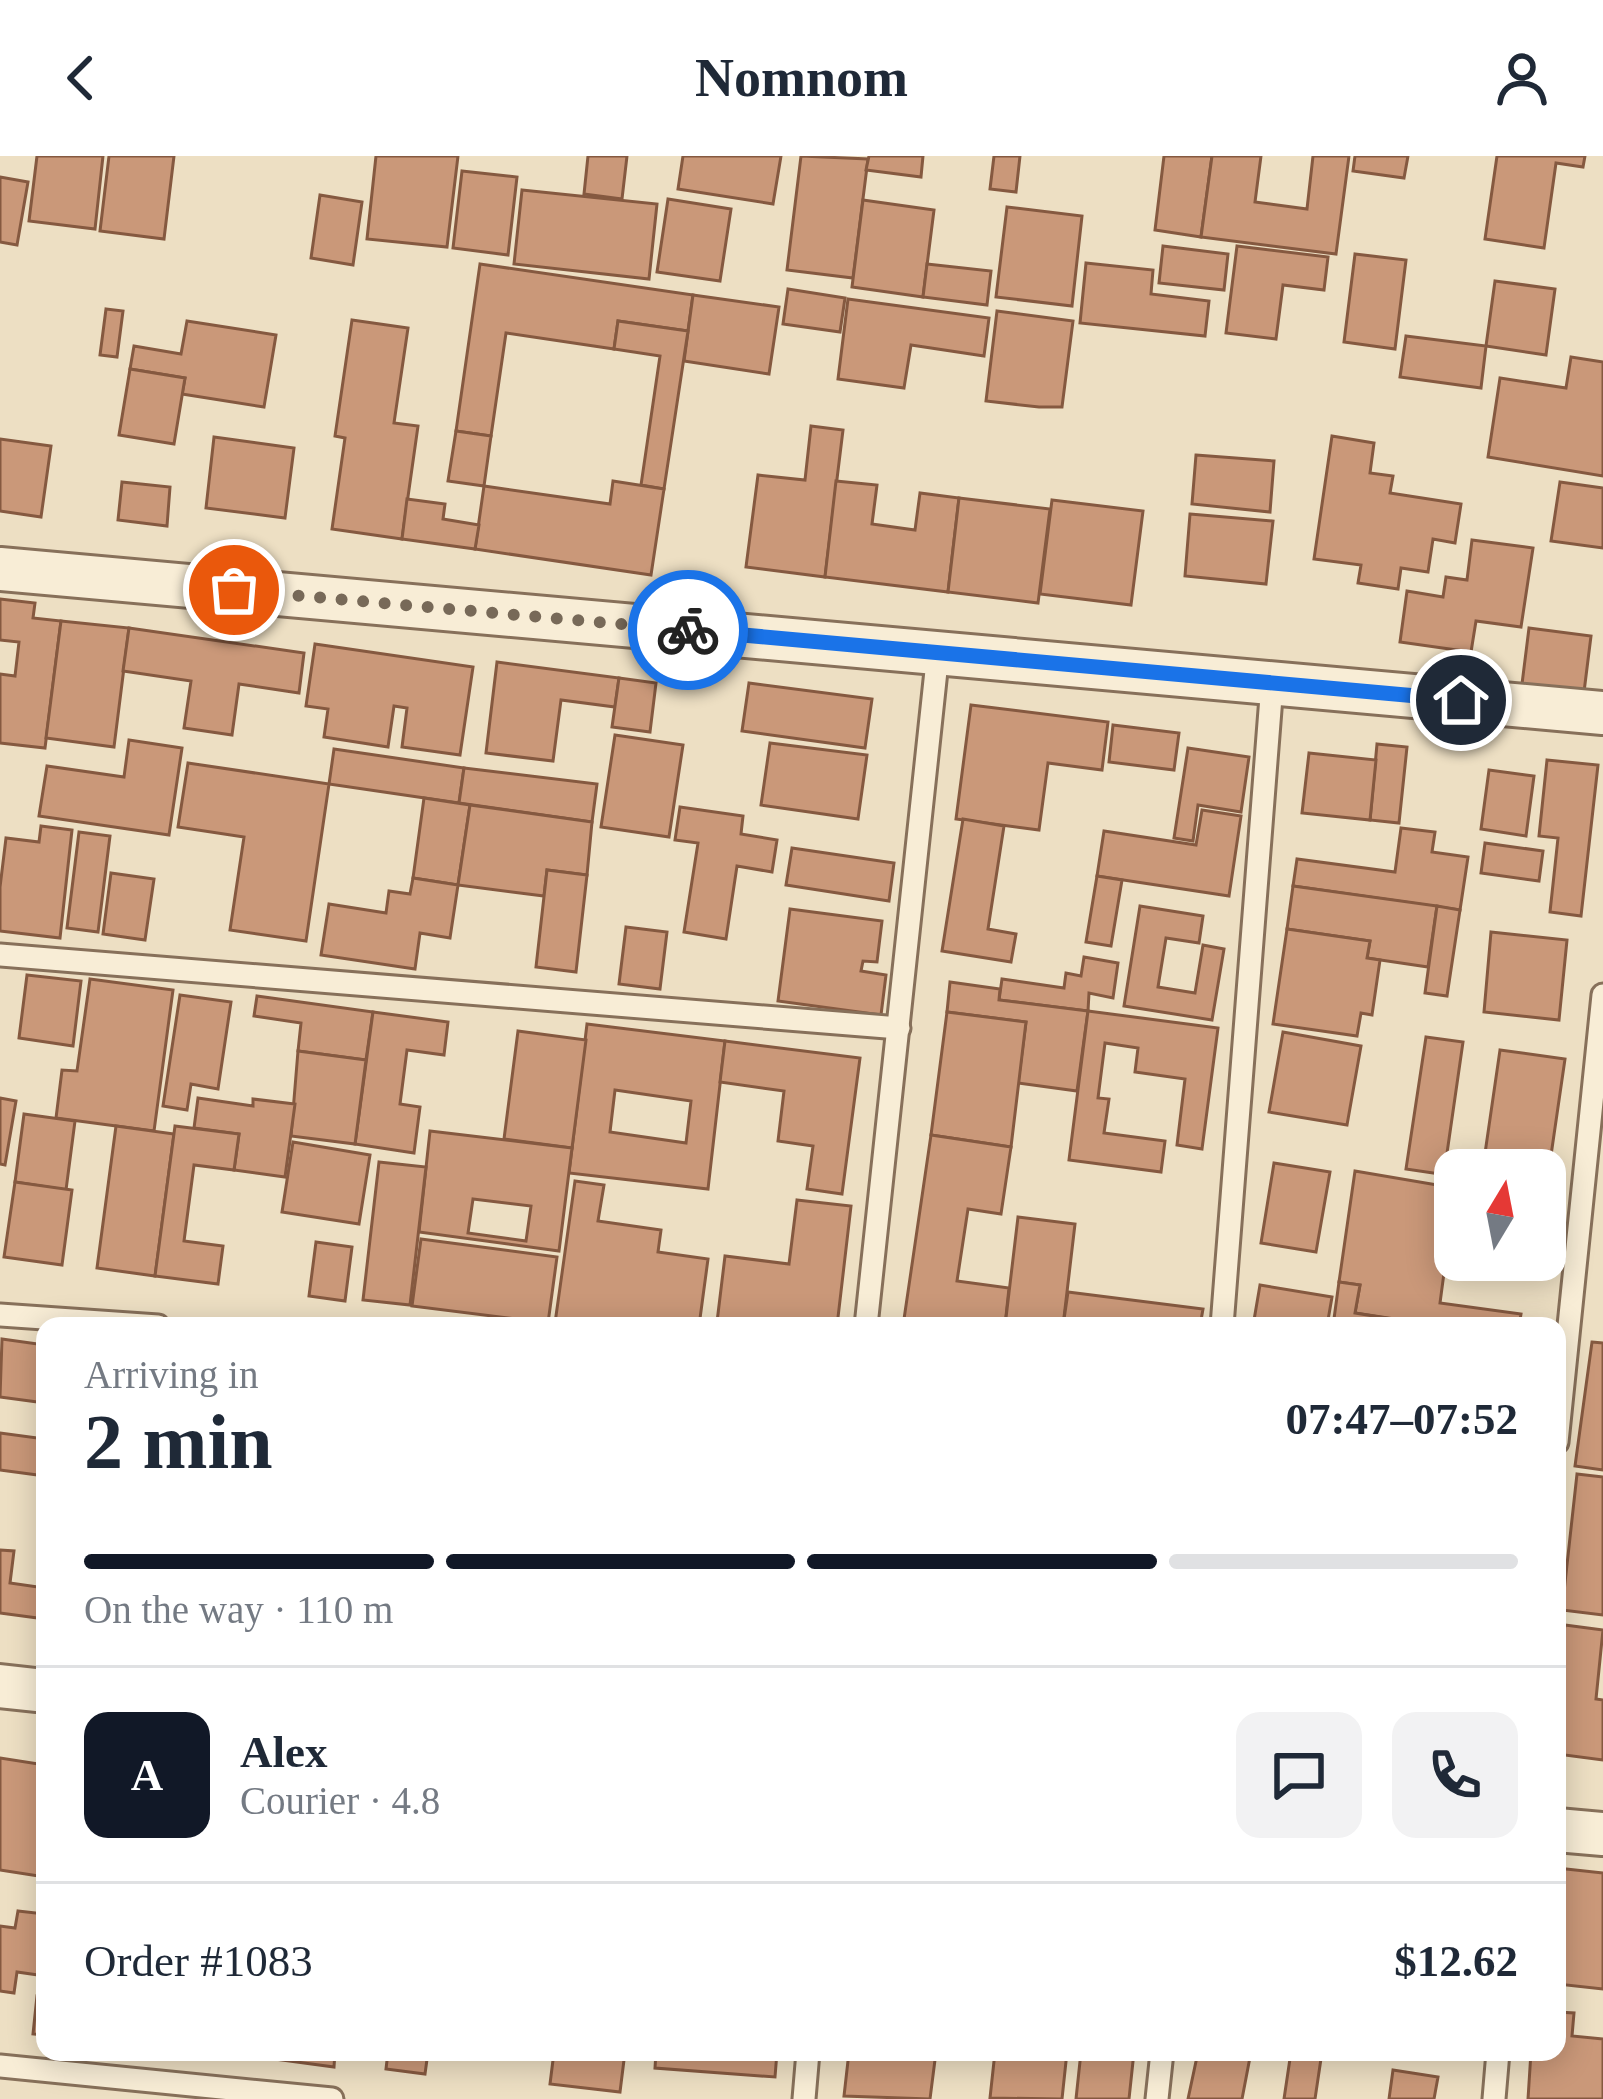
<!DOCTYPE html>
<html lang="en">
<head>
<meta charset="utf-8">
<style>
  :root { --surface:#fff; --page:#f2f2f3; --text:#1f2937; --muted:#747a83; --line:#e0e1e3; --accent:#111827 }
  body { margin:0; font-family:Georgia,serif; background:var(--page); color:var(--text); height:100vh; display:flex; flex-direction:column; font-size:45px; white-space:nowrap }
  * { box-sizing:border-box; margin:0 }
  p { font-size:39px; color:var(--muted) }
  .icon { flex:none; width:66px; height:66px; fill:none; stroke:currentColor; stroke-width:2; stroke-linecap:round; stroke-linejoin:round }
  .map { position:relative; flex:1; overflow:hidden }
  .sheet { position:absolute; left:36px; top:1161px; width:1530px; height:744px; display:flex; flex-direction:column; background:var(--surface); border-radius:24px; box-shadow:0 6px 30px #0003 }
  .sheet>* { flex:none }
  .needle { width:78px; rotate:10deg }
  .tools { position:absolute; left:1434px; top:993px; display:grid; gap:24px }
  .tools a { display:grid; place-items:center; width:132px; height:132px; border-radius:24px; background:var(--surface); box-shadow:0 6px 30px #0003; font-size:60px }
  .pin { position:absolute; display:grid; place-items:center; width:102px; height:102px; color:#fff; margin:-51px; border:6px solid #fff; border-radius:50%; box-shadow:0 3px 12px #0007 }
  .courier { position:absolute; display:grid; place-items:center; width:120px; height:120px; margin:-60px; border:9px solid #1a73e8; border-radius:50%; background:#fff; color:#222; box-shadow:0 3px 15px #0007 }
  .headline em { font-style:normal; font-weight:700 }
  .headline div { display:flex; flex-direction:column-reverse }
  .headline { display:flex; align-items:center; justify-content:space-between; height:204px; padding:0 48px }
  h1 { font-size:78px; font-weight:700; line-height:90px }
  .bar { display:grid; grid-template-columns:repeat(4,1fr); gap:18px 12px; align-content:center; height:144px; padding:0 48px }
  .bar i { height:15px; border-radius:9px; background:var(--line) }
  .bar .selected { background:var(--accent) }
  .bar p { grid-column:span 4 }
  .line { display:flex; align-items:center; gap:30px; padding:0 48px; border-top:3px solid var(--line) }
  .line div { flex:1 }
  .round { display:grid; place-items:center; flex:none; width:126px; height:126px; border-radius:24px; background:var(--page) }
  header { display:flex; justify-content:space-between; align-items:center; height:156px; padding:0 48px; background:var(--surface); font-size:54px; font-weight:700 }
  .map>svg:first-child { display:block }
  .building { fill:#ca9879; stroke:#855940; stroke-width:3; fill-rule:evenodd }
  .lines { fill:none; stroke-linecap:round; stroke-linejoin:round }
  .service-casing { stroke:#87705a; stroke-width:27 }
  .minor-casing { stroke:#87705a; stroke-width:48 }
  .service { stroke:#f8edd6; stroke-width:21 }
  .minor { stroke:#f8edd6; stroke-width:42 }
  .done { stroke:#776958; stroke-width:12; stroke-dasharray:0 21.6 }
  .route { stroke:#1a73e8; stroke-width:15 }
</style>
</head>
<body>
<header><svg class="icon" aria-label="back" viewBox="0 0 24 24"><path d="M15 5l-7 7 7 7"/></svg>Nomnom<svg class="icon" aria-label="person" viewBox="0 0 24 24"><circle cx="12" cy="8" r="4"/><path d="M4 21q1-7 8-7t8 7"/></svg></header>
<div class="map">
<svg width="1603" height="1943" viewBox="0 0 1603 1943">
  <rect width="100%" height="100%" fill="#eddfc3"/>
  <g class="building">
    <path d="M 37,0 L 103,0 L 95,73 L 29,65 Z"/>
    <path d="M 109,0 L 174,0 L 164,83 L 100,75 Z"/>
    <path d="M 376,0 L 458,0 L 447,91 L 367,83 Z"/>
    <path d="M 588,0 L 627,0 L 622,43 L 584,38 Z"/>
    <path d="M 683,0 L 781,0 L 773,48 L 678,33 Z"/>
    <path d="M 801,0 L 868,3 L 853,122 L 787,114 Z"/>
    <path d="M 869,0 L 923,0 L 921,21 L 866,14 Z"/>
    <path d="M 994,0 L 1020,0 L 1016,36 L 990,33 Z"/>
    <path d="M 1164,0 L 1212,0 L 1201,81 L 1155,74 Z"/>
    <path d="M 1212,0 L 1261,0 L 1255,46 L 1307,53 L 1313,0 L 1349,0 L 1336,98 L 1201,81 Z"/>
    <path d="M 1355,0 L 1408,0 L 1404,22 L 1353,15 Z"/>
    <path d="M 1497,0 L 1585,0 L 1583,11 L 1556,7 L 1544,92 L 1485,83 Z"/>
    <path d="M 462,15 L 517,21 L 508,99 L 453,92 Z"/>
    <path d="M 0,21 L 28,26 L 17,89 L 0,86 Z"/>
    <path d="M 522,34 L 657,48 L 649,123 L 514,108 Z"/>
    <path d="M 320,39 L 362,46 L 353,109 L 311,102 Z"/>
    <path d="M 668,43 L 731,53 L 720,125 L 657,116 Z"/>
    <path d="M 863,44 L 934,54 L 923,141 L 852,131 Z"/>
    <path d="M 1007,51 L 1082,60 L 1072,150 L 996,141 Z"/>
    <path d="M 1163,90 L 1228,98 L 1224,134 L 1159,127 Z"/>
    <path d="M 1237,90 L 1328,101 L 1324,134 L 1283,129 L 1276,183 L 1226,177 Z"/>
    <path d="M 1355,98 L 1406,104 L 1395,193 L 1344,186 Z"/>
    <path d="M 1086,107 L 1153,114 L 1151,138 L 1209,145 L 1205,180 L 1080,167 Z"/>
    <path d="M 480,108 L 693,139 L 688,175 L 618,165 L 614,193 L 506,177 L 491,280 L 456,275 Z"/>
    <path d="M 927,108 L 991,115 L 987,149 L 923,141 Z"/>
    <path d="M 1495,125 L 1555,133 L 1546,199 L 1486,190 Z"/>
    <path d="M 788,133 L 845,142 L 840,176 L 783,168 Z"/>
    <path d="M 693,139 L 779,151 L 769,218 L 684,205 Z"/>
    <path d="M 848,143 L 989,162 L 984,200 L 911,189 L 904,232 L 838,223 Z"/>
    <path d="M 106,153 L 123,155 L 117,201 L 100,199 Z"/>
    <path d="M 997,155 L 1073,165 L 1062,251 L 1039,251 L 986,245 Z"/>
    <path d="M 352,164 L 408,172 L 394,267 L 418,270 L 402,383 L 332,373 L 345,282 L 335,280 Z"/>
    <path d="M 187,165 L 276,179 L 264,251 L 182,238 L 185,222 L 130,213 L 134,190 L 181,198 Z"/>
    <path d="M 618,165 L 688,175 L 664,333 L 641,329 L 660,200 L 614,193 Z"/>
    <path d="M 1406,180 L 1486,190 L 1481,232 L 1400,221 Z"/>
    <path d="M 1571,201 L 1603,206 L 1603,320 L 1488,301 L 1500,222 L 1566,232 Z"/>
    <path d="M 130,213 L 185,222 L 174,288 L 119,279 Z"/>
    <path d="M 811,270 L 843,274 L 825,421 L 746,411 L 758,319 L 805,324 Z"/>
    <path d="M 456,275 L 491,280 L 484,330 L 448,325 Z"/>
    <path d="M 1332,280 L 1374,287 L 1370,317 L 1393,320 L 1390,337 L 1461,348 L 1455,387 L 1433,383 L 1428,416 L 1401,412 L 1398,433 L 1358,427 L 1361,409 L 1314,403 Z"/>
    <path d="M 214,281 L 294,292 L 285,362 L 206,352 Z"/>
    <path d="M 0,283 L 51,290 L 41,361 L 0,355 Z"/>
    <path d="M 1196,299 L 1274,305 L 1270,356 L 1192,348 Z"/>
    <path d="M 613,325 L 664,333 L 651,419 L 475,393 L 484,330 L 610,348 Z"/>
    <path d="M 836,325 L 877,329 L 872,368 L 915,374 L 920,337 L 959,342 L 948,436 L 825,421 Z"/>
    <path d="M 122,326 L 170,331 L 167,370 L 118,364 Z"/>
    <path d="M 1560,326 L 1603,332 L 1603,392 L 1551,385 Z"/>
    <path d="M 959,342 L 1050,353 L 1038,447 L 948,436 Z"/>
    <path d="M 407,343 L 445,348 L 443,363 L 479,369 L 475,393 L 402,383 Z"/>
    <path d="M 1052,344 L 1143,355 L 1131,449 L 1040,438 Z"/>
    <path d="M 1190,358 L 1273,365 L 1266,428 L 1185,420 Z"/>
    <path d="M 1472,384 L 1533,392 L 1521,471 L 1476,465 L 1471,496 L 1400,486 L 1407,435 L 1443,441 L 1446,421 L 1467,424 Z"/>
    <path d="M 0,443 L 35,447 L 33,462 L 61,465 L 45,592 L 0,587 L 0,518 L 15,520 L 19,486 L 0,484 Z"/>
    <path d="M 61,465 L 129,472 L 114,591 L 46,582 Z"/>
    <path d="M 129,472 L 304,497 L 299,537 L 239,528 L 232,579 L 184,572 L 191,525 L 123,515 Z"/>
    <path d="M 1529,472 L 1591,480 L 1584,536 L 1522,528 Z"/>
    <path d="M 315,488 L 473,511 L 460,599 L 402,591 L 407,552 L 394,550 L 388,591 L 324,581 L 328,553 L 306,550 Z"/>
    <path d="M 497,506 L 619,522 L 615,551 L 561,544 L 553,605 L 486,597 Z"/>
    <path d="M 619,522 L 656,527 L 650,576 L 612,571 Z"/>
    <path d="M 749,527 L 872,543 L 865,592 L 742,575 Z"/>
    <path d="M 971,549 L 1108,566 L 1102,614 L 1048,607 L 1039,674 L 956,663 Z"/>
    <path d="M 1113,569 L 1179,577 L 1174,614 L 1109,606 Z"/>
    <path d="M 615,579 L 683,589 L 669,681 L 601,671 Z"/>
    <path d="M 129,584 L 182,592 L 169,679 L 39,660 L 47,610 L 124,621 Z"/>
    <path d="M 770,587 L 867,599 L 858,663 L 761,649 Z"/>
    <path d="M 1377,588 L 1407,591 L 1399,667 L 1370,664 Z"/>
    <path d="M 1188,592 L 1249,601 L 1241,656 L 1198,649 L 1193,685 L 1174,682 Z"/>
    <path d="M 334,593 L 464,612 L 459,647 L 329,628 Z"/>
    <path d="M 1309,597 L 1376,604 L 1370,664 L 1302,657 Z"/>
    <path d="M 1547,604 L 1598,609 L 1581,760 L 1550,756 L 1558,682 L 1539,680 Z"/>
    <path d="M 188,607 L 329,628 L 306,785 L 230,774 L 244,681 L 178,671 Z"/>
    <path d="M 464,612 L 597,628 L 592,666 L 459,647 Z"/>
    <path d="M 1489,614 L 1534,620 L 1526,680 L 1481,673 Z"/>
    <path d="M 424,642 L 470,649 L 458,729 L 413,722 Z"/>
    <path d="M 470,649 L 592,666 L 587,719 L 547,714 L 544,740 L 458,729 Z"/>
    <path d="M 680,651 L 743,660 L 741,678 L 777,684 L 772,716 L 737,710 L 726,783 L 684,776 L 698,687 L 675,684 Z"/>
    <path d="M 1202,654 L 1241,660 L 1229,740 L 1097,720 L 1104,675 L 1196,689 Z"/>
    <path d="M 963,663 L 1004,670 L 988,773 L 1016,778 L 1011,806 L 942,795 Z"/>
    <path d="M 41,670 L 72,674 L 60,782 L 0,775 L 0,731 L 6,682 L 39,686 Z"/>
    <path d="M 1401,672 L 1435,676 L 1432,696 L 1468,701 L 1460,754 L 1293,730 L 1297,703 L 1395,716 Z"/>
    <path d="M 79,676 L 110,680 L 98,776 L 67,772 Z"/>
    <path d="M 1485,687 L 1543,695 L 1539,725 L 1481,717 Z"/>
    <path d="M 792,692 L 894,707 L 889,745 L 786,729 Z"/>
    <path d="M 547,714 L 587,719 L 576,816 L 536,811 Z"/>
    <path d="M 111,717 L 154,723 L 145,784 L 103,778 Z"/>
    <path d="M 1097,720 L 1122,724 L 1111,790 L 1086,786 Z"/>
    <path d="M 413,722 L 458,729 L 450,782 L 420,777 L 415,813 L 321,799 L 329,748 L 386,757 L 389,735 L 410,738 Z"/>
    <path d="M 1293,730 L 1437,750 L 1428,811 L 1367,802 L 1370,785 L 1287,773 Z"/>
    <path d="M 1140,750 L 1203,760 L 1199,787 L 1166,782 L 1158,831 L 1195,837 L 1203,789 L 1224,793 L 1212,864 L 1124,850 Z"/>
    <path d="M 1437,750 L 1460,754 L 1447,840 L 1425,837 Z"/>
    <path d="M 790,753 L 882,765 L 877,806 L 863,805 L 861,815 L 886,819 L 881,859 L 778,845 Z"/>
    <path d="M 626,771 L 667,776 L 660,833 L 619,828 Z"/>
    <path d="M 1287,773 L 1370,785 L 1367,802 L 1380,804 L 1372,859 L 1361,857 L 1357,880 L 1273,868 Z"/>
    <path d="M 1491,776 L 1567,784 L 1559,864 L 1484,856 Z"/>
    <path d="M 1084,801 L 1118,807 L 1113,842 L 1089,837 L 1088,855 L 999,844 L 1002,823 L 1064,832 L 1066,817 L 1081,820 Z"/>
    <path d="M 27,819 L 81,825 L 73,890 L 19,882 Z"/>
    <path d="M 90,823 L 173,834 L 154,975 L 56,962 L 62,914 L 77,915 Z"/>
    <path d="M 950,826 L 1000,833 L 999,844 L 1088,855 L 1077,935 L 1018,927 L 1026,866 L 947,856 Z"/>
    <path d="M 180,839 L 231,846 L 218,933 L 191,928 L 187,954 L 163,950 Z"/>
    <path d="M 257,840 L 373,856 L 366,904 L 298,895 L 301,867 L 254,860 Z"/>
    <path d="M 1088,855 L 1218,872 L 1202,993 L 1177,989 L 1185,923 L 1135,916 L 1138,892 L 1105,887 L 1098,942 L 1109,943 L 1104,977 L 1165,985 L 1161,1016 L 1069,1004 Z"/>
    <path d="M 373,856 L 448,866 L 444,899 L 407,894 L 400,948 L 420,951 L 414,997 L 355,988 Z"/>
    <path d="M 947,856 L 1026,866 L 1011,991 L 931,979 Z"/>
    <path d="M 587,868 L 725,885 L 708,1033 L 569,1017 ZM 615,934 L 691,945 L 686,987 L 610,976 Z"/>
    <path d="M 518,875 L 586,884 L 572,992 L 504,983 Z"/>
    <path d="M 1283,876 L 1361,890 L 1347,969 L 1269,956 Z"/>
    <path d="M 1426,881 L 1463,886 L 1445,1011 L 1467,1014 L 1455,1014 L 1455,1032 L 1438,1029 L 1440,1018 L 1406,1013 Z"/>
    <path d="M 725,885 L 860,902 L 842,1038 L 807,1033 L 813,990 L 778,985 L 784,935 L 720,926 Z"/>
    <path d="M 1500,894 L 1565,903 L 1548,1020 L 1545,1020 L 1545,1014 L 1483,1011 Z"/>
    <path d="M 298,895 L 366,904 L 355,988 L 291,980 Z"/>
    <path d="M 0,942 L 16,945 L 5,1009 L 0,1008 Z"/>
    <path d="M 198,942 L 253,950 L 253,943 L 295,948 L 285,1021 L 234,1014 L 239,978 L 194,972 Z"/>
    <path d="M 24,958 L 75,965 L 66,1034 L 15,1026 Z"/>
    <path d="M 116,970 L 174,978 L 155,1120 L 97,1112 Z"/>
    <path d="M 175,970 L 239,978 L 234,1014 L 194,1009 L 184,1085 L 223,1090 L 218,1128 L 155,1120 Z"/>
    <path d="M 430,975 L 572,992 L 559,1095 L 419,1076 ZM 473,1043 L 531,1050 L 526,1085 L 468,1077 Z"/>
    <path d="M 931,979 L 1011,991 L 1001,1058 L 968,1053 L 957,1125 L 1009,1132 L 1005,1170 L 903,1170 Z"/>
    <path d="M 293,986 L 370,999 L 359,1068 L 282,1056 Z"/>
    <path d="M 379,1006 L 426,1011 L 410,1149 L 363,1144 Z"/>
    <path d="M 1274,1007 L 1330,1016 L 1316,1096 L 1261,1087 Z"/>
    <path d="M 1355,1015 L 1455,1032 L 1455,1057 L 1452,1057 L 1440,1147 L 1521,1158 L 1519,1170 L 1441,1170 L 1355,1157 L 1360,1129 L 1339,1126 Z"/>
    <path d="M 575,1025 L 604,1029 L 598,1065 L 661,1074 L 658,1096 L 708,1103 L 699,1170 L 579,1170 L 555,1167 Z"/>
    <path d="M 15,1026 L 72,1034 L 62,1109 L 4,1101 Z"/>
    <path d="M 797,1044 L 851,1050 L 837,1170 L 748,1170 L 717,1166 L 725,1100 L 789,1108 Z"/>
    <path d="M 1018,1061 L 1075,1068 L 1063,1170 L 1005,1170 Z"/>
    <path d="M 421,1083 L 557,1101 L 548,1167 L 412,1150 Z"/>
    <path d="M 316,1086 L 352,1091 L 345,1145 L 309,1140 Z"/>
    <path d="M 1339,1126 L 1360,1129 L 1355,1157 L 1398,1164 L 1397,1170 L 1333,1170 Z"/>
    <path d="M 1260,1129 L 1332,1141 L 1327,1170 L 1253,1170 Z"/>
    <path d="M 1068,1136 L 1203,1153 L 1200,1170 L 1063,1170 Z"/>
    <path d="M 2,1183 L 45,1189 L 45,1247 L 0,1241 Z"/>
    <path d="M 1592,1186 L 1603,1187 L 1603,1314 L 1575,1310 Z"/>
    <path d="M 0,1277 L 45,1283 L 45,1320 L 0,1314 Z"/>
    <path d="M 1577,1318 L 1603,1321 L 1603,1459 L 1562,1454 Z"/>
    <path d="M 0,1394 L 14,1395 L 10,1427 L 45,1432 L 45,1463 L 0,1457 Z"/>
    <path d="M 1565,1469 L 1603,1474 L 1596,1543 L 1603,1544 L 1603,1604 L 1557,1598 L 1557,1528 Z"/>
    <path d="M 0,1602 L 45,1609 L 45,1721 L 0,1714 Z"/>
    <path d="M 1557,1712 L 1603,1717 L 1603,1833 L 1557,1828 Z"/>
    <path d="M 18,1755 L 45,1758 L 45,1820 L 17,1816 L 14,1837 L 0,1835 L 0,1770 L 15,1772 Z"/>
    <path d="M 37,1840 L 45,1841 L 45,1879 L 33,1878 Z"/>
    <path d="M 1557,1856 L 1574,1857 L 1572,1880 L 1603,1883 L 1603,1943 L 1528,1943 L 1531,1896 L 1557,1896 Z"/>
    <path d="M 223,1896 L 335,1896 L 334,1911 Z"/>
    <path d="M 388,1896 L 428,1896 L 425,1918 L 386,1913 Z"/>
    <path d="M 554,1896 L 625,1896 L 620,1936 L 550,1928 Z"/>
    <path d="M 656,1896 L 777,1896 L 775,1921 L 655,1912 Z"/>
    <path d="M 849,1896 L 936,1896 L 930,1943 L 844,1940 Z"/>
    <path d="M 995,1896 L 1067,1896 L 1062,1943 L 990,1942 Z"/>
    <path d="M 1081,1896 L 1134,1896 L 1129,1943 L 1076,1943 Z"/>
    <path d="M 1198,1896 L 1251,1896 L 1242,1943 L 1188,1943 Z"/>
    <path d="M 1291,1896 L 1322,1896 L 1315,1943 L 1284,1943 Z"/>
    <path d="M 1393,1914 L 1438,1921 L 1434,1943 L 1389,1943 Z"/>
  </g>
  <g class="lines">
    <g class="service-casing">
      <g id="service">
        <path d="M 0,799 L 899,872"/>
        <path d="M 0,1159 L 158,1170"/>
        <path d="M 866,1170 L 938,496"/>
        <path d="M 1222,1170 L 1272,528"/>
        <path d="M 1557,1286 L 1603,839"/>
        <path d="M 0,1910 L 332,1943"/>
        <path d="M 804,1943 L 808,1896"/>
        <path d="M 1157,1943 L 1162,1896"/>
        <path d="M 1494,1943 L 1498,1896"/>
      </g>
    </g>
    <g class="minor-casing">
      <g id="minor">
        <path d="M 0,413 L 1603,557"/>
        <path d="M 0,1530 L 45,1535"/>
        <path d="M 1557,1674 L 1603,1678"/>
      </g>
    </g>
    <use href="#service" class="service"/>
    <use href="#minor" class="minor"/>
  </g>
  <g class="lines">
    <path class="done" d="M 234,434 L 688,474"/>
    <path class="route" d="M 688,474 L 1461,544"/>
  </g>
</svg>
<div class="tools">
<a><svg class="needle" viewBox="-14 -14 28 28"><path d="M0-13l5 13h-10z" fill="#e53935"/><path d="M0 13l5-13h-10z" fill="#747a83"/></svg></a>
</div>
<div class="pin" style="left:234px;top:434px;background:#ea580c"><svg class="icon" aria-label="bag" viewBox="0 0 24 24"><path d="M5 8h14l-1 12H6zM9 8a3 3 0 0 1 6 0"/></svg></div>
<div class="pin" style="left:1461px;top:544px;background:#1f2937"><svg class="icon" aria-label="home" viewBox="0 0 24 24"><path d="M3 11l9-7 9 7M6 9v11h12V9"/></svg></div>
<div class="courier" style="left:688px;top:474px"><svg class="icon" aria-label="bike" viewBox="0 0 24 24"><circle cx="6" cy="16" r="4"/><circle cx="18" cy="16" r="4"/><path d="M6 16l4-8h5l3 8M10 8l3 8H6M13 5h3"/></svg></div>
<section class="sheet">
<div class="headline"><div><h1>2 min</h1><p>Arriving in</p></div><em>07:47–07:52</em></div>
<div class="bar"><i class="selected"></i><i class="selected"></i><i class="selected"></i><i></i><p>On the way · 110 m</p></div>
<div class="line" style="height:216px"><b class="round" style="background:var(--accent);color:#fff">A</b><div><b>Alex</b><p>Courier · 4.8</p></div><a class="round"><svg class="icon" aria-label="chat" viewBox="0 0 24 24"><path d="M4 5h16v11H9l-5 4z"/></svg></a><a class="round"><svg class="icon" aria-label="phone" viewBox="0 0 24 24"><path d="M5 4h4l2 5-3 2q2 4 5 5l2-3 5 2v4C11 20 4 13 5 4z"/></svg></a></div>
<div class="line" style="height:156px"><div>Order #1083</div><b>$12.62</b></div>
</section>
</div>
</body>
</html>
